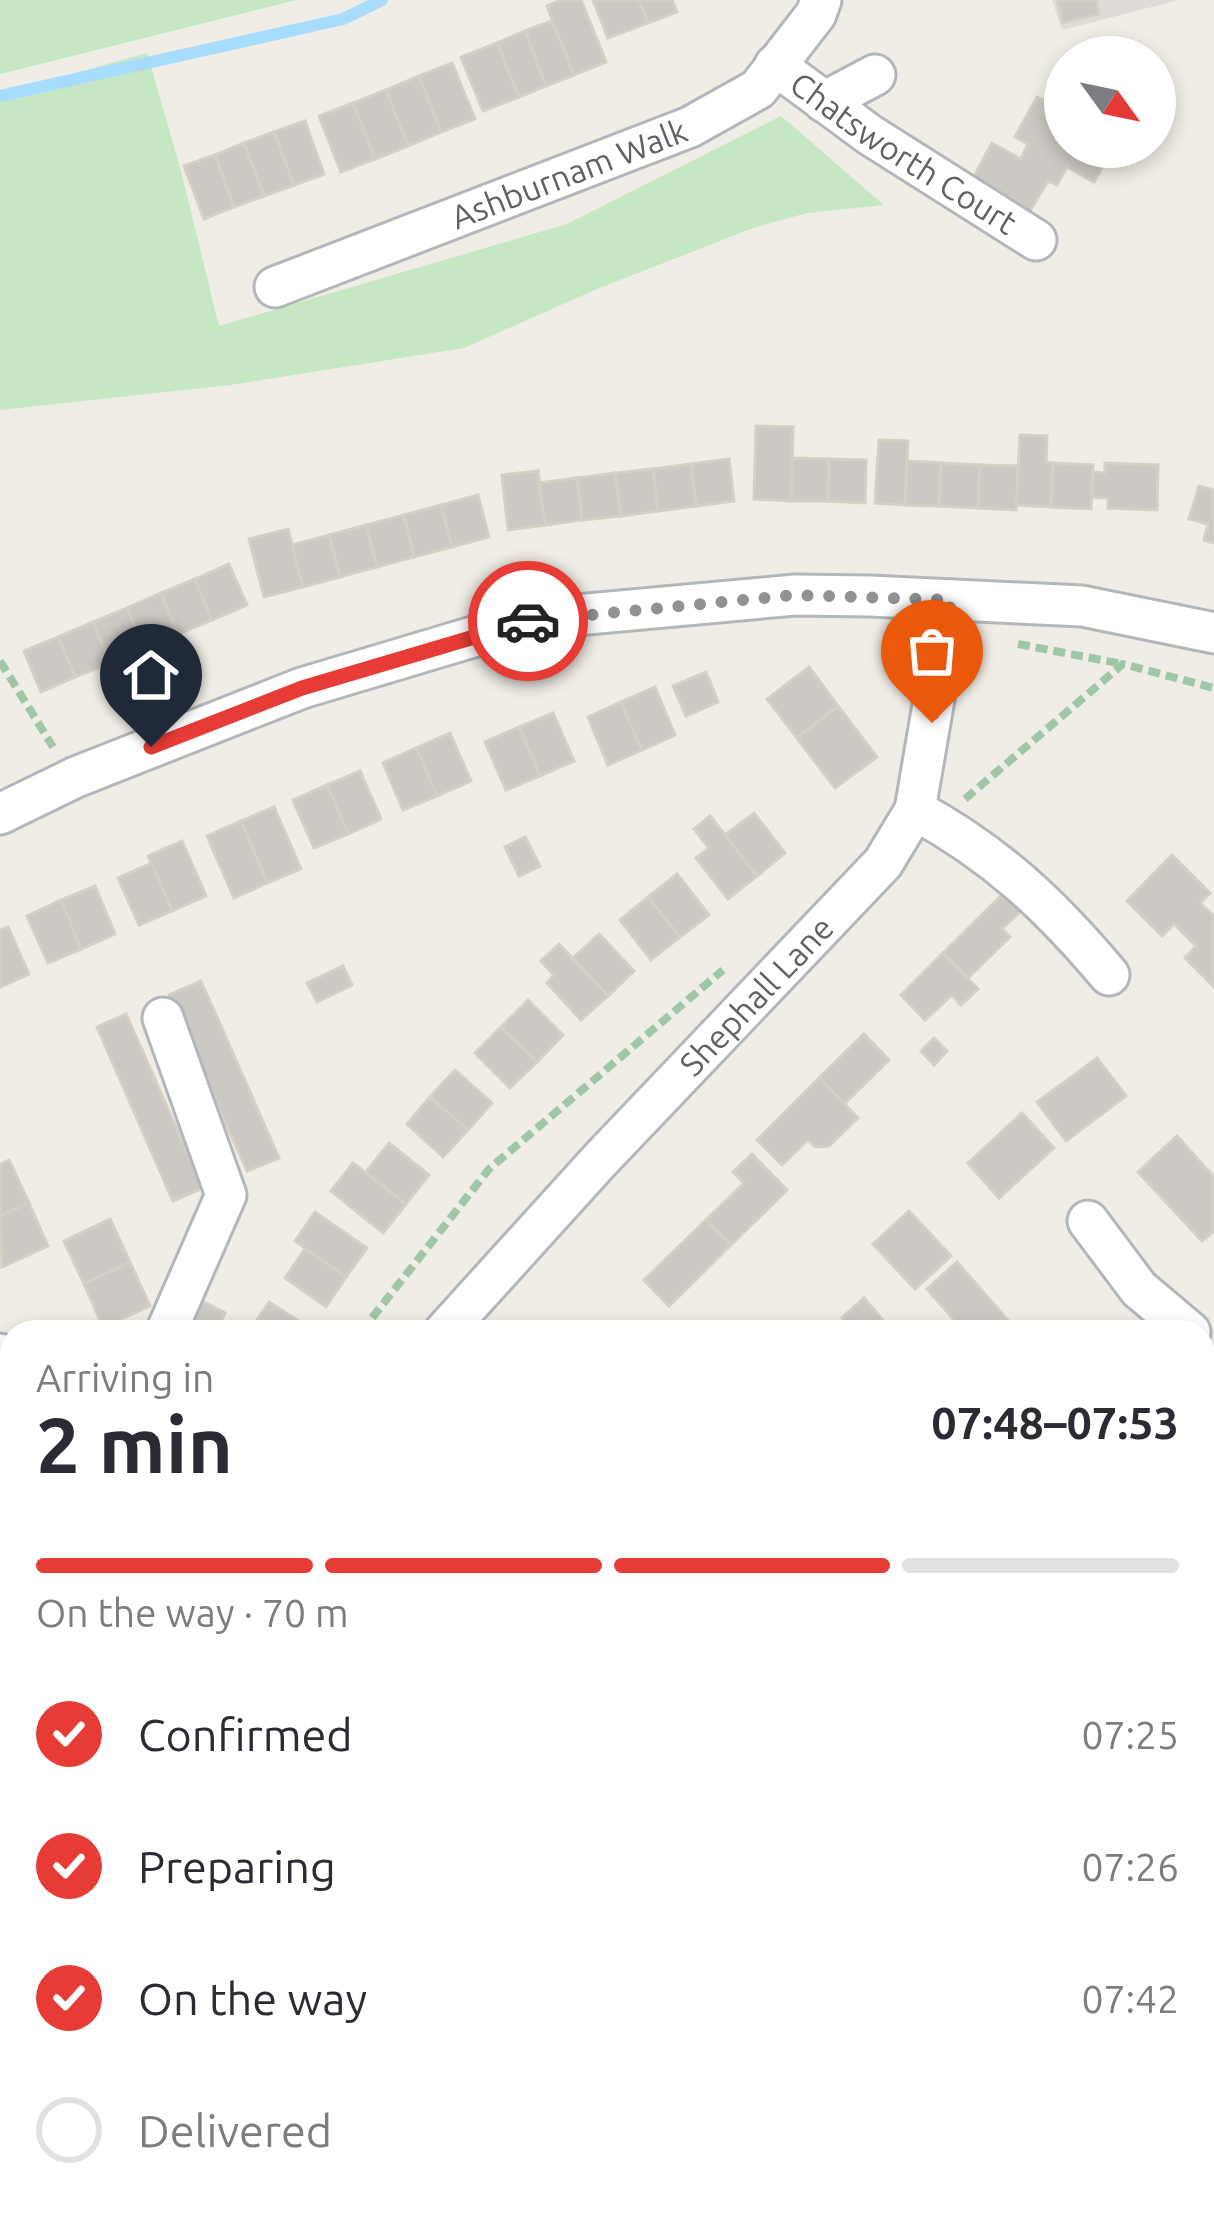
<!DOCTYPE html>
<html lang="en">
<head>
<meta charset="utf-8">
<style>
  :root { --surface:#fff; --page:#f2f2f3; --text:#2b2b33; --muted:#7c7c81; --line:#e1e1e2; --accent:#e73b35 }
  body { margin:0; font-family:Ubuntu,sans-serif; background:var(--page); color:var(--text); height:100vh; display:flex; flex-direction:column; font-size:45px; white-space:nowrap }
  * { box-sizing:border-box; margin:0 }
  p { font-size:39px; color:var(--muted) }
  .icon { flex:none; width:66px; height:66px; fill:none; stroke:currentColor; stroke-width:2; stroke-linecap:round; stroke-linejoin:round }
  .map { position:relative; flex:1; overflow:hidden }
  .sheet { position:absolute; left:0px; top:1320px; width:1215px; height:900px; display:flex; flex-direction:column; background:var(--surface); border-radius:36px 36px 0 0; box-shadow:0 6px 18px #0003 }
  .sheet>* { flex:none }
  .needle { width:78px; rotate:123deg }
  .fabs { position:absolute; left:1044px; top:36px; display:grid; gap:24px }
  .fabs a { display:grid; place-items:center; width:132px; height:132px; border-radius:50%; background:var(--surface); box-shadow:0 6px 18px #0003; font-size:60px }
  .pin { position:absolute; display:grid; place-items:center; width:102px; height:102px; color:#fff; margin:-123px -51px; border-radius:50% 50% 50% 0; rotate:-45deg; box-shadow:0 0 12px #0007 }
  .pin .icon { rotate:45deg }
  .courier { position:absolute; display:grid; place-items:center; width:120px; height:120px; margin:-60px; border:9px solid #e73b35; border-radius:50%; background:#fff; color:#222; box-shadow:0 3px 15px #0007 }
  .head em { font-style:normal; font-weight:700 }
  .head div { display:flex; flex-direction:column-reverse }
  .head { display:flex; align-items:center; justify-content:space-between; height:204px; padding:0 36px }
  h1 { font-size:78px; font-weight:700; line-height:90px }
  .bar { display:grid; grid-template-columns:repeat(4,1fr); gap:18px 12px; align-content:center; height:144px; padding:0 36px }
  .bar i { height:15px; border-radius:9px; background:var(--line) }
  .bar .on { background:var(--accent) }
  .bar p { grid-column:span 4 }
  ol { padding:0 36px; list-style:none }
  li { display:flex; align-items:center; gap:36px; height:132px }
  li p { margin-inline-start:auto }
  li .icon { padding:12px; border-radius:50%; background:var(--accent); color:#fff; stroke-width:4 }
  li:last-child { color:var(--muted) }
  li i { width:66px; height:66px; border:6px solid var(--line); border-radius:50% }
  .map>svg:first-child { display:block }
  .industrial { fill:#dfdcd8 }
  .green { fill:#c5e7c3 }
  .lines { fill:none; stroke-linecap:round; stroke-linejoin:round }
  .stream { stroke:#a8dcfe; stroke-width:12 }
  .building { fill:#ccc8c3; stroke:#d5cfc4; stroke-width:3 }
  .minor-casing { stroke:#b3b7bb; stroke-width:45 }
  .path { stroke:#9dc7a6; stroke-width:8; stroke-dasharray:12 6; stroke-linecap:butt }
  .minor { stroke:#fff; stroke-width:39 }
  .done { stroke:#919393; stroke-width:12; stroke-dasharray:0 21.6 }
  .route { stroke:#e73b35; stroke-width:15 }
  .labels { text-anchor:middle; stroke-width:9; stroke-linejoin:round; paint-order:stroke }
  .street-label { font-size:33px; fill:#5e6266; stroke:#fff }
</style>
</head>
<body>
<div class="map">
<svg width="1214" height="2220" viewBox="0 0 1214 2220">
  <rect width="100%" height="100%" fill="#f0ede6"/>
  <path class="industrial" d="M 1052,0 L 1179,0 L 1062,30 Z"/>
  <g class="green">
    <path d="M 0,0 L 296,0 L 0,74 Z"/>
    <path d="M 147,53 L 180,167 L 219,326 L 567,224 L 781,116 L 884,205 L 807,213 L 753,228 L 597,289 L 464,348 L 230,385 L 0,410 L 0,94 Z"/>
    <path d="M 12,1733 L 12,2208 L 253,2208 L 239,2220 L 0,2220 L 0,1744 Z"/>
  </g>
  <g class="lines">
    <path class="stream" d="M 0,96 L 343,19 L 382,0"/>
  </g>
  <g class="building">
    <path d="M 561,0 L 581,0 L 606,62 L 574,75 L 547,6 Z"/>
    <path d="M 593,0 L 639,0 L 648,23 L 608,38 Z"/>
    <path d="M 639,0 L 672,0 L 677,12 L 648,23 Z"/>
    <path d="M 1057,0 L 1096,0 L 1099,14 L 1063,23 Z"/>
    <path d="M 552,21 L 574,75 L 546,86 L 525,31 Z"/>
    <path d="M 525,31 L 546,86 L 519,97 L 497,43 Z"/>
    <path d="M 497,43 L 519,97 L 483,111 L 461,57 Z"/>
    <path d="M 452,63 L 475,119 L 441,132 L 419,76 Z"/>
    <path d="M 419,76 L 441,132 L 408,146 L 386,90 Z"/>
    <path d="M 386,90 L 408,146 L 375,159 L 353,103 Z"/>
    <path d="M 1037,97 L 1065,112 L 1065,147 L 1114,147 L 1094,182 L 1067,167 L 1057,185 L 1048,181 L 1028,214 L 971,182 L 992,143 L 1021,159 L 1028,144 L 1015,137 Z"/>
    <path d="M 353,103 L 375,159 L 341,172 L 319,116 Z"/>
    <path d="M 305,121 L 324,174 L 294,185 L 274,132 Z"/>
    <path d="M 274,132 L 294,185 L 264,196 L 244,143 Z"/>
    <path d="M 244,143 L 264,196 L 234,207 L 215,155 Z"/>
    <path d="M 215,155 L 234,207 L 204,219 L 184,166 Z"/>
    <path d="M 756,426 L 793,427 L 791,501 L 754,499 Z"/>
    <path d="M 1020,435 L 1047,436 L 1046,462 L 1053,463 L 1051,507 L 1016,505 Z"/>
    <path d="M 879,440 L 908,441 L 905,505 L 875,503 Z"/>
    <path d="M 792,458 L 829,459 L 828,501 L 791,501 Z"/>
    <path d="M 729,459 L 734,501 L 696,506 L 691,464 Z"/>
    <path d="M 829,459 L 866,460 L 865,503 L 828,501 Z"/>
    <path d="M 907,461 L 941,463 L 939,506 L 905,505 Z"/>
    <path d="M 941,463 L 980,465 L 978,508 L 939,506 Z"/>
    <path d="M 1053,463 L 1093,465 L 1091,509 L 1051,507 Z"/>
    <path d="M 1105,463 L 1158,465 L 1157,510 L 1108,508 L 1108,498 L 1092,497 L 1093,472 L 1105,473 Z"/>
    <path d="M 691,464 L 696,506 L 658,511 L 653,469 Z"/>
    <path d="M 980,465 L 1018,466 L 1016,510 L 978,508 Z"/>
    <path d="M 653,469 L 658,511 L 621,516 L 615,473 Z"/>
    <path d="M 538,471 L 545,525 L 508,530 L 502,475 Z"/>
    <path d="M 615,473 L 621,516 L 582,520 L 577,478 Z"/>
    <path d="M 577,478 L 582,520 L 545,525 L 539,483 Z"/>
    <path d="M 1199,486 L 1214,490 L 1214,543 L 1204,540 L 1208,524 L 1189,519 Z"/>
    <path d="M 478,495 L 489,537 L 452,547 L 441,505 Z"/>
    <path d="M 441,505 L 452,547 L 414,557 L 404,515 Z"/>
    <path d="M 404,515 L 414,557 L 377,567 L 366,525 Z"/>
    <path d="M 366,525 L 377,567 L 340,577 L 329,535 Z"/>
    <path d="M 288,529 L 303,587 L 264,597 L 249,539 Z"/>
    <path d="M 329,535 L 340,577 L 303,587 L 292,545 Z"/>
    <path d="M 229,564 L 247,605 L 212,620 L 195,579 Z"/>
    <path d="M 195,579 L 212,620 L 178,634 L 161,593 Z"/>
    <path d="M 161,593 L 178,634 L 144,649 L 127,608 Z"/>
    <path d="M 127,608 L 144,649 L 110,663 L 93,622 Z"/>
    <path d="M 93,622 L 110,663 L 75,677 L 58,637 Z"/>
    <path d="M 58,637 L 75,677 L 41,692 L 24,651 Z"/>
    <path d="M 809,667 L 838,706 L 797,738 L 767,699 Z"/>
    <path d="M 706,672 L 718,702 L 686,716 L 673,686 Z"/>
    <path d="M 655,687 L 675,735 L 642,750 L 621,702 Z"/>
    <path d="M 621,702 L 642,750 L 608,765 L 588,717 Z"/>
    <path d="M 838,706 L 877,757 L 835,788 L 797,738 Z"/>
    <path d="M 553,713 L 574,761 L 540,776 L 519,727 Z"/>
    <path d="M 519,727 L 540,776 L 506,790 L 485,742 Z"/>
    <path d="M 450,733 L 471,781 L 437,796 L 416,748 Z"/>
    <path d="M 416,748 L 437,796 L 403,810 L 383,763 Z"/>
    <path d="M 360,771 L 381,819 L 348,834 L 327,785 Z"/>
    <path d="M 327,785 L 348,834 L 314,848 L 293,800 Z"/>
    <path d="M 274,807 L 301,869 L 267,883 L 241,821 Z"/>
    <path d="M 754,813 L 785,853 L 757,876 L 725,835 Z"/>
    <path d="M 710,816 L 757,876 L 728,899 L 696,858 L 709,848 L 694,829 Z"/>
    <path d="M 241,821 L 267,883 L 234,898 L 207,836 Z"/>
    <path d="M 525,837 L 540,866 L 519,876 L 505,847 Z"/>
    <path d="M 182,841 L 206,896 L 172,911 L 148,856 Z"/>
    <path d="M 1172,855 L 1210,893 L 1200,903 L 1214,916 L 1214,987 L 1185,958 L 1196,946 L 1174,924 L 1162,936 L 1127,901 Z"/>
    <path d="M 152,863 L 172,911 L 139,925 L 118,878 Z"/>
    <path d="M 677,874 L 709,915 L 680,937 L 648,897 Z"/>
    <path d="M 95,886 L 115,934 L 81,949 L 61,900 Z"/>
    <path d="M 1005,892 L 1022,910 L 1002,929 L 1010,937 L 968,978 L 943,953 Z"/>
    <path d="M 648,897 L 680,937 L 651,960 L 620,920 Z"/>
    <path d="M 61,900 L 81,949 L 48,963 L 27,916 Z"/>
    <path d="M 8,927 L 29,974 L 0,987 L 0,930 Z"/>
    <path d="M 599,934 L 634,971 L 608,996 L 573,958 Z"/>
    <path d="M 559,944 L 608,996 L 581,1020 L 547,983 L 554,975 L 541,961 Z"/>
    <path d="M 943,953 L 978,989 L 961,1005 L 952,995 L 925,1020 L 901,995 Z"/>
    <path d="M 343,966 L 352,985 L 317,1002 L 307,983 Z"/>
    <path d="M 201,981 L 279,1158 L 247,1171 L 169,995 Z"/>
    <path d="M 528,1000 L 563,1035 L 537,1062 L 501,1027 Z"/>
    <path d="M 126,1014 L 203,1188 L 173,1201 L 97,1027 Z"/>
    <path d="M 501,1027 L 537,1062 L 510,1088 L 475,1053 Z"/>
    <path d="M 864,1034 L 889,1060 L 844,1104 L 819,1078 Z"/>
    <path d="M 934,1038 L 947,1051 L 934,1065 L 921,1051 Z"/>
    <path d="M 1097,1058 L 1126,1096 L 1066,1141 L 1037,1102 Z"/>
    <path d="M 455,1070 L 492,1103 L 468,1130 L 430,1097 Z"/>
    <path d="M 819,1078 L 858,1118 L 829,1146 L 815,1147 L 808,1140 L 782,1165 L 757,1140 Z"/>
    <path d="M 430,1097 L 468,1130 L 443,1157 L 407,1124 Z"/>
    <path d="M 1022,1113 L 1054,1148 L 999,1198 L 968,1163 Z"/>
    <path d="M 1177,1136 L 1214,1177 L 1214,1231 L 1202,1241 L 1138,1172 Z"/>
    <path d="M 389,1143 L 429,1175 L 406,1204 L 366,1172 Z"/>
    <path d="M 752,1154 L 787,1190 L 731,1245 L 706,1220 L 744,1183 L 733,1172 Z"/>
    <path d="M 9,1160 L 29,1203 L 0,1216 L 0,1165 Z"/>
    <path d="M 353,1163 L 406,1204 L 383,1233 L 331,1191 Z"/>
    <path d="M 29,1203 L 48,1246 L 2,1267 L 0,1216 Z"/>
    <path d="M 909,1211 L 951,1256 L 915,1289 L 873,1244 Z"/>
    <path d="M 315,1212 L 367,1248 L 346,1277 L 295,1241 Z"/>
    <path d="M 110,1219 L 130,1262 L 84,1284 L 64,1241 Z"/>
    <path d="M 706,1220 L 731,1245 L 669,1306 L 644,1280 Z"/>
    <path d="M 305,1249 L 346,1277 L 326,1307 L 285,1278 Z"/>
    <path d="M 130,1262 L 150,1306 L 103,1327 L 84,1284 Z"/>
    <path d="M 957,1262 L 1012,1325 L 1004,1332 L 965,1332 L 927,1289 Z"/>
    <path d="M 864,1298 L 893,1332 L 854,1332 L 842,1318 Z"/>
    <path d="M 198,1299 L 225,1313 L 216,1332 L 197,1332 L 184,1326 Z"/>
    <path d="M 269,1302 L 311,1329 L 309,1332 L 249,1332 Z"/>
    <path d="M 4,1429 L 12,1432 L 12,1486 L 0,1480 L 0,1436 Z"/>
    <path d="M 1203,1446 L 1214,1450 L 1214,1494 L 1203,1490 Z"/>
    <rect x="1203" y="1618" width="11" height="36"/>
    <path d="M 361,2208 L 417,2208 L 404,2220 L 372,2220 Z"/>
    <path d="M 758,2208 L 784,2208 L 791,2220 L 758,2220 L 763,2217 Z"/>
    <path d="M 857,2208 L 877,2208 L 882,2217 L 864,2220 Z"/>
    <path d="M 877,2208 L 900,2208 L 907,2220 L 884,2220 Z"/>
    <path d="M 933,2208 L 938,2218 L 948,2213 L 952,2220 L 911,2220 L 905,2209 Z"/>
    <path d="M 946,2208 L 1001,2208 L 1003,2211 L 986,2220 L 952,2220 Z"/>
  </g>
  <g class="lines">
    <g class="minor-casing">
      <g id="minor">
        <path id="s1" d="M 775,65 L 870,135 L 1036,240"/>
        <path d="M 824,102 L 875,75"/>
        <path id="s2" d="M 275,287 L 690,127 L 758,89 L 816,14 L 821,0"/>
        <path d="M 915,810 C 996,854 1050,905 1109,975"/>
        <path d="M 0,814 L 76,777 L 302,688 L 533,619 L 795,595 L 870,596 L 1082,606 L 1214,633"/>
        <path d="M 163,1018 L 226,1195 L 166,1332"/>
        <path d="M 1088,1221 L 1139,1289 L 1190,1332"/>
        <path id="s3" d="M 444,1332 L 600,1160 L 883,863 L 915,810 L 951,600"/>
        <path d="M 0,1354 L 12,1359"/>
        <path d="M 1203,1723 L 1214,1722"/>
        <path d="M 591,2208 L 603,2220"/>
        <path d="M 1071,2208 L 1076,2220"/>
        <path d="M 491,2220 L 503,2208"/>
      </g>
    </g>
    <g class="path">
      <path d="M 1018,644 L 1123,664"/>
      <path d="M 0,661 L 53,747"/>
      <path d="M 506,671 L 568,658"/>
      <path d="M 965,799 L 1123,664 L 1214,688"/>
      <path d="M 361,1332 L 489,1169 L 723,970"/>
      <path d="M 0,1699 L 12,1689"/>
      <path d="M 190,2220 L 203,2208"/>
    </g>
    <use href="#minor" class="minor"/>
  </g>
  <g class="lines">
    <path class="done" d="M 528,621 L 794,595 L 951,600 L 932,723"/>
    <path class="route" d="M 151,747 L 302,688 L 528,621"/>
  </g>
  <g class="labels">
    <g class="street-label">
      <text dy="12" stroke="none"><textPath href="#s1" startOffset="156">Chatsworth Court</textPath></text>
      <text dy="12" stroke="none"><textPath href="#s2" startOffset="315">Ashburnam Walk</textPath></text>
      <text dy="12" stroke="none"><textPath href="#s3" startOffset="459">Shephall Lane</textPath></text>
    </g>
  </g>
</svg>
<div class="fabs">
<a><svg class="needle" viewBox="-14 -14 28 28"><path d="M0-13l5 13h-10z" fill="#e53935"/><path d="M0 13l5-13h-10z" fill="#7c7c81"/></svg></a>
</div>
<div class="pin" style="left:932px;top:723px;background:#ea580c"><svg class="icon" aria-label="bag" viewBox="0 0 24 24"><path d="M5 8h14l-1 12H6zM9 8a3 3 0 0 1 6 0"/></svg></div>
<div class="pin" style="left:151px;top:747px;background:#1f2937"><svg class="icon" aria-label="home" viewBox="0 0 24 24"><path d="M3 11l9-7 9 7M6 9v11h12V9"/></svg></div>
<div class="courier" style="left:528px;top:621px"><svg class="icon" aria-label="car" viewBox="0 0 24 24"><path d="M5 17H2v-5l4-1 3-4h7l3 4 3 1v5h-3M9 17h6M6 11h13"/><circle cx="7" cy="17" r="2"/><circle cx="17" cy="17" r="2"/></svg></div>
<section class="sheet">
<div class="head"><div><h1>2 min</h1><p>Arriving in</p></div><em>07:48–07:53</em></div>
<div class="bar"><i class="on"></i><i class="on"></i><i class="on"></i><i></i><p>On the way · 70 m</p></div>
<ol>
<li><svg class="icon" aria-label="check" viewBox="0 0 24 24"><path d="M5 12l5 5 9-10"/></svg>Confirmed<p>07:25</p></li>
<li><svg class="icon" aria-label="check" viewBox="0 0 24 24"><path d="M5 12l5 5 9-10"/></svg>Preparing<p>07:26</p></li>
<li><svg class="icon" aria-label="check" viewBox="0 0 24 24"><path d="M5 12l5 5 9-10"/></svg>On the way<p>07:42</p></li>
<li><i></i>Delivered</li>
</ol>
</section>
</div>
</body>
</html>
